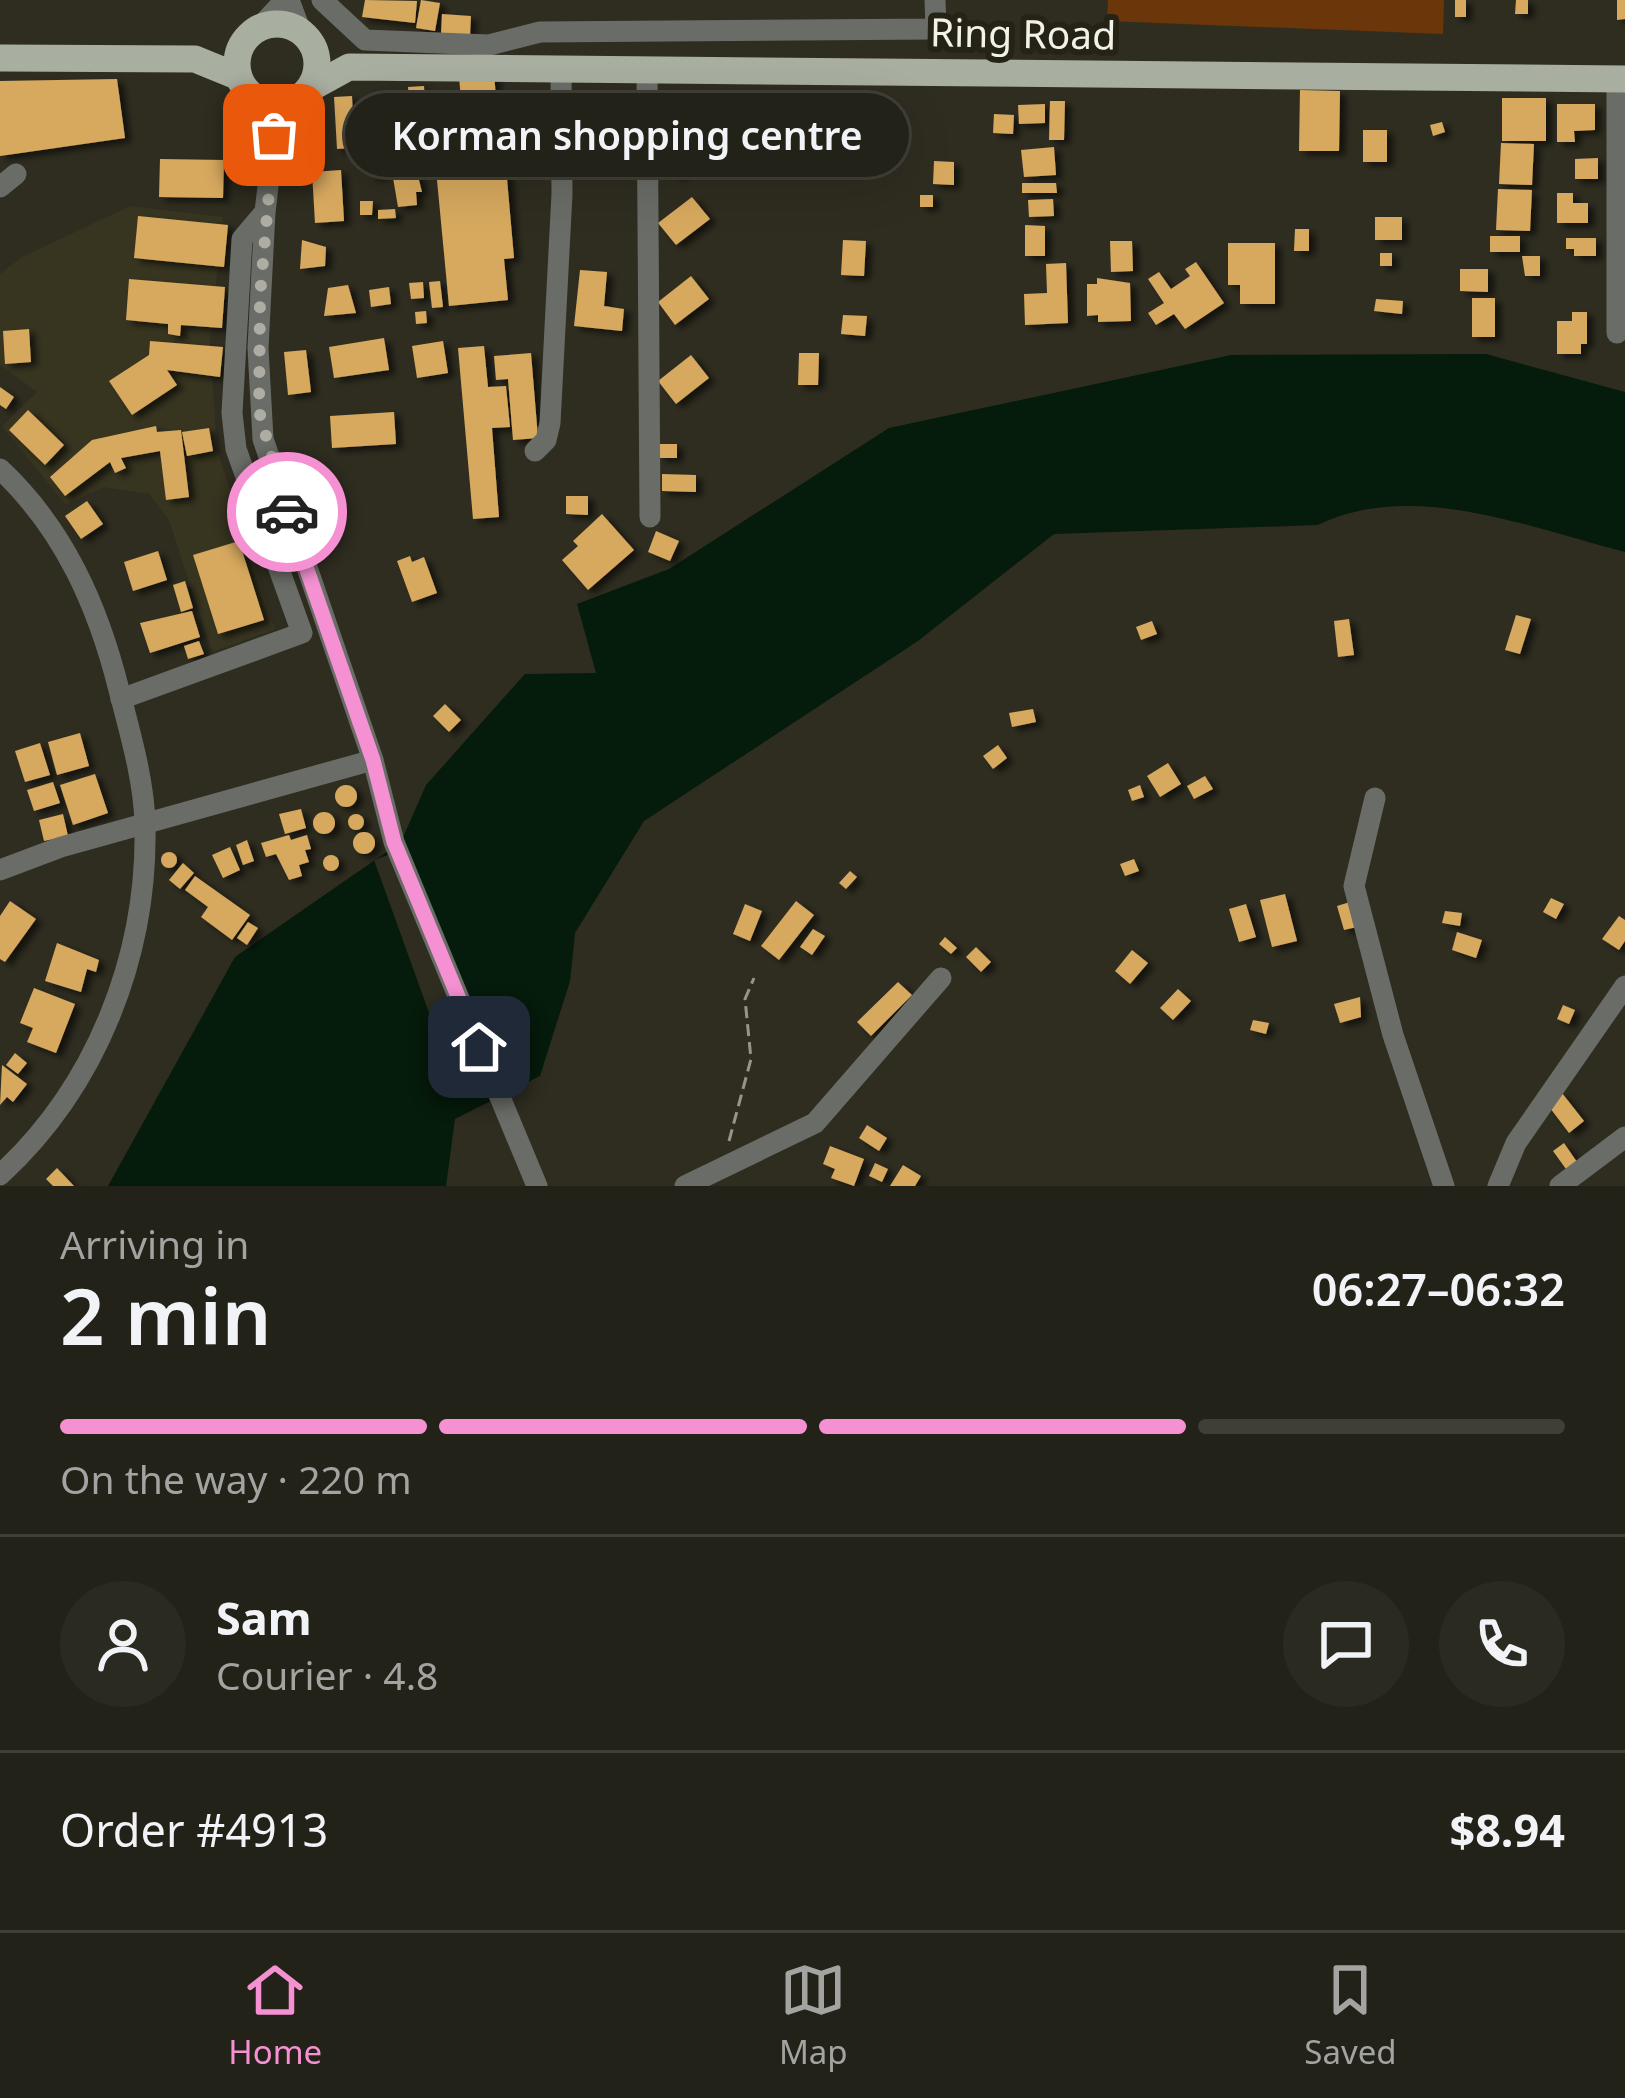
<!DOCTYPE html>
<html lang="en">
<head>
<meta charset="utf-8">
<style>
  :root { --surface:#232218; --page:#2b2a21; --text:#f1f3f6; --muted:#a3a4a2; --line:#403f37; --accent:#f591d2 }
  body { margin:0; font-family:"Noto Sans",sans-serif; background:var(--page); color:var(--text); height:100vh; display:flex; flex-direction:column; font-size:45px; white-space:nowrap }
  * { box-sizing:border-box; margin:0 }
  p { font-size:39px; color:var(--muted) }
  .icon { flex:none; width:66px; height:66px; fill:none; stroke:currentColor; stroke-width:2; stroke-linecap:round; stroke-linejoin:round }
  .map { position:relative; height:1186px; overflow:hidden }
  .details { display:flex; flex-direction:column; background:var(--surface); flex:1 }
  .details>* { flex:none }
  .pin { position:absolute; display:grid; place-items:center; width:102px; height:102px; color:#fff; margin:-51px; border-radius:24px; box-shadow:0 6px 18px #0006 }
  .courier { position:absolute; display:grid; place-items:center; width:120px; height:120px; margin:-60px; border:9px solid #f591d2; border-radius:50%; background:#fff; color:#222; box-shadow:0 3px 15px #0007 }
  .bubble { position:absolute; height:84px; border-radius:42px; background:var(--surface); box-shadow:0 12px 48px #0002,0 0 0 3px var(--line); font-size:39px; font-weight:600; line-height:84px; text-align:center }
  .overview em { font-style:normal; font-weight:600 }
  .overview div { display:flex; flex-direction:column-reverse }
  .overview { display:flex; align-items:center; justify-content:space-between; height:204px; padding:0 60px }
  h1 { font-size:78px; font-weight:600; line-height:90px }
  .bar { display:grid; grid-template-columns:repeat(4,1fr); gap:18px 12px; align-content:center; height:144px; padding:0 60px }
  .bar i { height:15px; border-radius:9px; background:var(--line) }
  .bar .current { background:var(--accent) }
  .bar p { grid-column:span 4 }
  .line { display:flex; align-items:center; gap:30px; padding:0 60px; border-top:3px solid var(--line) }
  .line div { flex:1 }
  .round { display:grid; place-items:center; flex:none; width:126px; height:126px; border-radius:63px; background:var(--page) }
  .tab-bar { display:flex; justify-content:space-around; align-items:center; height:168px; border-top:3px solid var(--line); background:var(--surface); font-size:33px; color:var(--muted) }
  .tab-bar a { display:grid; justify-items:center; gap:6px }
  .tab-bar .current { color:var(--accent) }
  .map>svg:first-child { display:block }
  .built { fill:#373420 }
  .green { fill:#6b360a }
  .water { fill:#051b0b }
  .pier { fill:#2f2d20 }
  .building { fill:#d7a95f; filter:url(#shadow) }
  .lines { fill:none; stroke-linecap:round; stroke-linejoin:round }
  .path { stroke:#96958a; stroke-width:3; stroke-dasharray:12 6; stroke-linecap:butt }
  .minor { stroke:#6a6d67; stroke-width:21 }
  .major { stroke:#a8aea0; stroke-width:27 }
  .done { stroke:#aeada3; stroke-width:12; stroke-dasharray:0 21.6 }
  .route { stroke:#f591d2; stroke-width:15 }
  .labels { text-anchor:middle; stroke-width:12; stroke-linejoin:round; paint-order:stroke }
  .street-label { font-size:39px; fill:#f3f2e9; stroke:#252316 }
</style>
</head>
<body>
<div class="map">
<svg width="1625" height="1186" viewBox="0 0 1625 1186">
  <defs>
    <filter id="shadow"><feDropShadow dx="6" dy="4" stdDeviation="3" flood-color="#0009"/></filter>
  </defs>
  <rect width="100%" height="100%" fill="#2f2d20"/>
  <path class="built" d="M 130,206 L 223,217 L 210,342 L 217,450 L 275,629 L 212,652 L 169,520 L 149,494 L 103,487 L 66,505 L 2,426 L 37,392 L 0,365 L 0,274 L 22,257 Z"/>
  <path class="green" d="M 1108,0 L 1444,0 L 1443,34 L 1107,21 Z"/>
  <path class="water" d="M 1486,354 L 1625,392 L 1625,552 C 1530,528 1412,479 1318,525 L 1054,534 L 918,641 L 644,821 L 575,933 L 570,981 L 540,1076 L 455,1119 L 446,1186 L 108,1186 L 235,957 L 401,842 L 426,785 L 525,674 L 596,673 L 577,604 L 669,569 L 889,428 L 1231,355 Z"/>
  <path class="pier" d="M 407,848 L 488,1068 L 454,1082 L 374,860 Z"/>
  <g class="building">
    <path d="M 365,0 L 417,1 L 415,23 L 362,17 Z"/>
    <path d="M 421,0 L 440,3 L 435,31 L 416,28 Z"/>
    <rect x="1455" y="0" width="11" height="17"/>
    <path d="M 1516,0 L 1528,0 L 1528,14 L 1515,14 Z"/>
    <path d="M 1617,0 L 1625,0 L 1625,19 L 1617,20 Z"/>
    <path d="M 442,14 L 471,16 L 470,35 L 441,34 Z"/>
    <path d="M 494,73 L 498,123 L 463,125 L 459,76 Z"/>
    <path d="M 117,79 L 125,138 L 0,156 L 0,81 Z"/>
    <path d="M 424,86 L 427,132 L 419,132 L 420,144 L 337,149 L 334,97 L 352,96 L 353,116 L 410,117 L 408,87 Z"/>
    <path d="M 1300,90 L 1340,91 L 1339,151 L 1299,151 Z"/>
    <path d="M 456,97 L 457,129 L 432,131 L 430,99 Z"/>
    <rect x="1502" y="98" width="44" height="43"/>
    <path d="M 1050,101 L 1065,101 L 1064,140 L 1049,140 Z"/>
    <path d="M 1045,104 L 1045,123 L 1019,124 L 1018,105 Z"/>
    <path d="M 1557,104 L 1595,104 L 1595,130 L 1574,131 L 1575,142 L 1557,142 Z"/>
    <path d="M 853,110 L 883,112 L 882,146 L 849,145 Z"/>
    <path d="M 994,114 L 1014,115 L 1013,134 L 993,133 Z"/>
    <path d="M 1442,122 L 1445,132 L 1433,136 L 1430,125 Z"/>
    <path d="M 699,124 L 717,146 L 677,177 L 659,155 Z"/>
    <rect x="1363" y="130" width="24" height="32"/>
    <path d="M 495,132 L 496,146 L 504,145 L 514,258 L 504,259 L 508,300 L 449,306 L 433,138 Z"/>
    <path d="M 1501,143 L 1534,144 L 1532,185 L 1499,184 Z"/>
    <path d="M 1054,147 L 1056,175 L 1024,177 L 1021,150 Z"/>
    <path d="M 1598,158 L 1598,179 L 1575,179 L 1575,159 Z"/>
    <path d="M 160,159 L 224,160 L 223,198 L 159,197 Z"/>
    <path d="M 384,160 L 384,176 L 371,177 L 370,161 Z"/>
    <path d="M 934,161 L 954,162 L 954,185 L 933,184 Z"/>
    <path d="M 415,164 L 422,192 L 416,192 L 417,205 L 398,207 L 391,166 Z"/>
    <path d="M 341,170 L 344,221 L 315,223 L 312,172 Z"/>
    <path d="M 1022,183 L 1056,183 L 1057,193 L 1022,193 Z"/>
    <path d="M 1498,189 L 1532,190 L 1530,231 L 1496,230 Z"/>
    <path d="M 1557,193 L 1573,193 L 1573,203 L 1588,203 L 1588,223 L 1557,223 Z"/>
    <rect x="920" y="195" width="13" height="12"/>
    <path d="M 692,197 L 710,219 L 676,245 L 658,223 Z"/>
    <path d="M 1053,199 L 1054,216 L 1029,217 L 1028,200 Z"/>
    <path d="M 360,201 L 373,201 L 372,215 L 360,215 Z"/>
    <path d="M 395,209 L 396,218 L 378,219 L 378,210 Z"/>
    <path d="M 138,216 L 228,225 L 224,267 L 134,258 Z"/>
    <rect x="1375" y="217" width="27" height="23"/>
    <path d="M 1025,225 L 1045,226 L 1045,256 L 1025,256 Z"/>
    <path d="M 1295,229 L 1309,229 L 1309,251 L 1294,251 Z"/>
    <rect x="1490" y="236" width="30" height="16"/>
    <path d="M 1566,238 L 1596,238 L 1596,256 L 1574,256 L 1574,249 L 1566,249 Z"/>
    <path d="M 302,240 L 326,247 L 325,266 L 300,269 Z"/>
    <path d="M 843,240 L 866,241 L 864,276 L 841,275 Z"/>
    <path d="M 1110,241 L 1132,241 L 1133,271 L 1111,272 Z"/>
    <path d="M 1228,243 L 1275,243 L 1275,304 L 1240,304 L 1240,285 L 1228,285 Z"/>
    <rect x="1380" y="253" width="12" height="13"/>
    <path d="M 1522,256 L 1540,256 L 1540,276 L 1525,276 Z"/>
    <path d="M 1196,262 L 1224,303 L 1185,329 L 1174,314 L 1156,325 L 1148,313 L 1164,303 L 1148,279 L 1159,272 L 1171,289 L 1190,276 L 1185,269 Z"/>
    <path d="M 1066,263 L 1068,323 L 1025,325 L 1024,294 L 1047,293 L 1046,264 Z"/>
    <path d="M 1460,269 L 1488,269 L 1488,292 L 1460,291 Z"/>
    <path d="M 580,270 L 607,272 L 604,306 L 624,309 L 622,331 L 574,326 Z"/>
    <path d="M 691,276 L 709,299 L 675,325 L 658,302 Z"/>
    <path d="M 1097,278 L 1130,283 L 1131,321 L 1098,322 L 1098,315 L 1087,316 L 1087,284 L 1097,284 Z"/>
    <path d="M 129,279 L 225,287 L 222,328 L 181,325 L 180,336 L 168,334 L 168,324 L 126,320 Z"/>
    <path d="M 440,281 L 443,307 L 432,308 L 429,282 Z"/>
    <path d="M 423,282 L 424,298 L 411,299 L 409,283 Z"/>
    <path d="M 348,285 L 356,313 L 324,316 L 328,288 Z"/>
    <path d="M 389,287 L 391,304 L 371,307 L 369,290 Z"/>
    <rect x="1472" y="298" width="23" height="39"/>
    <path d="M 1376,299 L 1403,301 L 1402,314 L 1374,311 Z"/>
    <path d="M 426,311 L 427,323 L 416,324 L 415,312 Z"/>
    <path d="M 1572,312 L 1587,312 L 1587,344 L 1581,344 L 1581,354 L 1557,354 L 1557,321 L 1572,321 Z"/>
    <path d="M 843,315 L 867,316 L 865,336 L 841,334 Z"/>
    <path d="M 29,329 L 31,362 L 5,364 L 3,331 Z"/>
    <path d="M 384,338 L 389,370 L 334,378 L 329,347 Z"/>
    <path d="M 150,341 L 223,347 L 220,377 L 167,370 L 177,385 L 132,415 L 109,381 L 149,355 Z"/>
    <path d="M 443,341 L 448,373 L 417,378 L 412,346 Z"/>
    <path d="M 484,346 L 488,387 L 506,386 L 510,427 L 492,428 L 499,517 L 473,519 L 458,348 Z"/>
    <path d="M 306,350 L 311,392 L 288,395 L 284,352 Z"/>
    <path d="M 531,353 L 538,438 L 513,440 L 508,379 L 496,380 L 494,356 Z"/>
    <path d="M 799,353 L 819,353 L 818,385 L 798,385 Z"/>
    <path d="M 691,355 L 709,378 L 676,404 L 658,381 Z"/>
    <path d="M 0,387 L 14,397 L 6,409 L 0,405 Z"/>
    <path d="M 28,410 L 64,445 L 45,465 L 9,430 Z"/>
    <path d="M 394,412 L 396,444 L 332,448 L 330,416 Z"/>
    <path d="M 156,426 L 157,432 L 181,430 L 189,497 L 166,500 L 160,451 L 121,458 L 126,468 L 115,473 L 110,462 L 65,496 L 50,477 L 92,440 Z"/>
    <path d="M 209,428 L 213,451 L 187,456 L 182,432 Z"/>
    <rect x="659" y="444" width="18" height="14"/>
    <path d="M 662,474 L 696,475 L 696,492 L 662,491 Z"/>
    <path d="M 566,496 L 588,496 L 588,515 L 566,514 Z"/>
    <path d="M 87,501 L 103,524 L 81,539 L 65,516 Z"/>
    <path d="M 602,514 L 634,550 L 588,590 L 562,560 L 578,546 L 573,541 Z"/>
    <path d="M 656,531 L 679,541 L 670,561 L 648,552 Z"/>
    <path d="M 239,541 L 264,620 L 218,634 L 193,555 Z"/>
    <path d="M 158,551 L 167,580 L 133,591 L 124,562 Z"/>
    <path d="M 410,556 L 412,562 L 424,557 L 437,593 L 412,602 L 397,561 Z"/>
    <path d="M 185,581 L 193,608 L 181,612 L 173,585 Z"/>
    <path d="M 192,611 L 200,637 L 150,653 L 140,623 Z"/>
    <path d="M 1516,615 L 1531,619 L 1520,654 L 1505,650 Z"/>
    <path d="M 1349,619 L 1354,655 L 1338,657 L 1334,621 Z"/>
    <path d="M 1152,621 L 1157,634 L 1141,640 L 1136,627 Z"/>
    <path d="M 199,641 L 204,654 L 188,659 L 184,646 Z"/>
    <path d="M 445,704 L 461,720 L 449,732 L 433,716 Z"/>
    <path d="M 1033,709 L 1036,722 L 1012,727 L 1009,713 Z"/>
    <path d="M 80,733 L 89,766 L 57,775 L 48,742 Z"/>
    <path d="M 40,743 L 50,775 L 25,782 L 15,751 Z"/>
    <path d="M 998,745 L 1007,758 L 993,769 L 983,756 Z"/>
    <path d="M 1168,763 L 1181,784 L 1160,797 L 1147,776 Z"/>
    <path d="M 95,774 L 108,813 L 73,825 L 60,785 Z"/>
    <path d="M 1205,776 L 1213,789 L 1194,799 L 1187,786 Z"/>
    <path d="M 53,782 L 60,803 L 34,811 L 27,790 Z"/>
    <path d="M 1140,785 L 1144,797 L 1132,801 L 1128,790 Z"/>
    <circle cx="346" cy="796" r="11"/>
    <path d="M 301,809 L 306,828 L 285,834 L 279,814 Z"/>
    <circle cx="324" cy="823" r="11"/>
    <circle cx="356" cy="822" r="8"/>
    <path d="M 63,814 L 68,836 L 44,841 L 39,820 Z"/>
    <circle cx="364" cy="843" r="11"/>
    <path d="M 289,835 L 291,840 L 307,835 L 311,849 L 305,850 L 309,862 L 299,865 L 302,876 L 289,880 L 276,854 L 266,857 L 261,843 Z"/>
    <path d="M 247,840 L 254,861 L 243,865 L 236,845 Z"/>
    <path d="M 230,847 L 240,870 L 223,878 L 212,855 Z"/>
    <circle cx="169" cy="860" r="8"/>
    <circle cx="331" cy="863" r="8"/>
    <path d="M 1134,859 L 1139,871 L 1125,876 L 1120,864 Z"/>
    <path d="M 183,863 L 194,873 L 180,889 L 169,880 Z"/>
    <path d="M 850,871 L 857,877 L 846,889 L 839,883 Z"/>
    <path d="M 195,876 L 250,915 L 232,940 L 201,917 L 208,907 L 185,890 Z"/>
    <path d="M 1285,894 L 1297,941 L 1272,947 L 1260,900 Z"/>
    <path d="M 1551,898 L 1564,904 L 1556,919 L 1543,912 Z"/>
    <path d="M 10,901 L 36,919 L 5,962 L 0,959 L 0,916 Z"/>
    <path d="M 796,901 L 814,915 L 779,960 L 761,946 Z"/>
    <path d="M 1350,902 L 1357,927 L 1344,930 L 1337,906 Z"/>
    <path d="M 745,904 L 762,911 L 750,941 L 733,934 Z"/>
    <path d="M 1246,904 L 1256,937 L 1239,942 L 1229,909 Z"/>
    <path d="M 1445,911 L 1462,913 L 1460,926 L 1442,923 Z"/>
    <path d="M 1619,916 L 1625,920 L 1625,941 L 1619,950 L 1602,939 Z"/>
    <path d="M 248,922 L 258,928 L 247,945 L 237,938 Z"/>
    <path d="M 813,929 L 825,936 L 812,955 L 800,947 Z"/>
    <path d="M 1457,932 L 1482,940 L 1476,958 L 1452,950 Z"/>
    <path d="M 945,937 L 957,948 L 951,954 L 939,944 Z"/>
    <path d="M 57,943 L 99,960 L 96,972 L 87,969 L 81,992 L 45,981 Z"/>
    <path d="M 976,947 L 991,962 L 981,972 L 966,957 Z"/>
    <path d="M 1132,950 L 1148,963 L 1130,984 L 1115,971 Z"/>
    <path d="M 898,982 L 912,995 L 871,1036 L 857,1022 Z"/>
    <path d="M 34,988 L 75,1004 L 56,1053 L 27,1042 L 33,1028 L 20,1023 Z"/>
    <path d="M 1178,989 L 1191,1001 L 1173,1020 L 1160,1008 Z"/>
    <path d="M 1360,997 L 1361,1017 L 1340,1023 L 1334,1004 Z"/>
    <path d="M 1563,1005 L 1575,1010 L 1569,1024 L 1557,1019 Z"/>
    <path d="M 1253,1020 L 1269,1023 L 1266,1034 L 1250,1030 Z"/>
    <path d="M 15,1053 L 27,1063 L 18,1074 L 6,1065 Z"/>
    <path d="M 2,1065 L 27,1084 L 13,1102 L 7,1097 L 0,1105 Z"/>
    <path d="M 1562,1093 L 1584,1121 L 1569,1133 L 1547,1104 Z"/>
    <path d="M 867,1125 L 887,1138 L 879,1151 L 859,1138 Z"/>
    <path d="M 1564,1143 L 1577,1162 L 1566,1169 L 1553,1151 Z"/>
    <path d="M 830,1146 L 864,1159 L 854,1186 L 831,1178 L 835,1169 L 823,1164 Z"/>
    <path d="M 875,1163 L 888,1169 L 882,1182 L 869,1176 Z"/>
    <path d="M 903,1165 L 921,1176 L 915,1186 L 890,1186 Z"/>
    <path d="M 57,1168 L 74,1186 L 53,1186 L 46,1179 Z"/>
  </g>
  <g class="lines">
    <path class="path" d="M 729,1141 L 751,1059 L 745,999 L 754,978"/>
    <g class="minor">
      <path d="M 289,0 L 301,32"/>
      <path d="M 322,0 L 365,40 L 489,45 L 540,32 L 936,29 L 935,0"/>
      <path d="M 260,27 L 285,0"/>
      <path d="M 647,70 L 650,517"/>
      <path d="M 298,98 L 274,135 L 265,212 L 258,348 L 263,439 L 373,760 L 394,842 L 537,1186"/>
      <path d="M 258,100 L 274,135"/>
      <path d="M 0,187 L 16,174"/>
      <path d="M 1617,333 L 1617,79"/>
      <path d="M 535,451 L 546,440 L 550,423 L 562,194 L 561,68"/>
      <path d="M 0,469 C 64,529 98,606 119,690 C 130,733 144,780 145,824 C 148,955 97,1086 0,1175"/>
      <path d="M 121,699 L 302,633 L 236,449 L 232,413 L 242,239 L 265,212"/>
      <path d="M 1375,798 L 1354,886 L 1393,1035 L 1444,1186"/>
      <path d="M 0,870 L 61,847 L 373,760"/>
      <path d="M 685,1186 L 815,1123 L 941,978"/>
      <path d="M 1498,1186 L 1516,1143 L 1625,986"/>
      <path d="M 1560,1186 L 1625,1137"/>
    </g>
    <g class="major">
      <circle cx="277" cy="64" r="40"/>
      <path d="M 0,58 L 195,59 L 239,77"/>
      <path d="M 309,89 L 349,67 L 1625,79"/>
    </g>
  </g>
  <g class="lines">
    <path class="done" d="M 274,135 L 260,296 L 259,411 L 287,512"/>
    <path class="route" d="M 287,512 L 373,760 L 394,842 L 479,1047"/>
  </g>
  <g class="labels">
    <g class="street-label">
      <text transform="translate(1023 34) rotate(1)" y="14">Ring Road</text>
    </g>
  </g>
</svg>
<div class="pin" style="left:274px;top:135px;background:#ea580c"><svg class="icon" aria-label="bag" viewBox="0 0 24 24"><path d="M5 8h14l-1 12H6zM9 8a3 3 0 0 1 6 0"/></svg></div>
<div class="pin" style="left:479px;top:1047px;background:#1f2937"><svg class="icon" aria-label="home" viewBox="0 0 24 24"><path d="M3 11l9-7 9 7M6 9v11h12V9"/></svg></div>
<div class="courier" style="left:287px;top:512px"><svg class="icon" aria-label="car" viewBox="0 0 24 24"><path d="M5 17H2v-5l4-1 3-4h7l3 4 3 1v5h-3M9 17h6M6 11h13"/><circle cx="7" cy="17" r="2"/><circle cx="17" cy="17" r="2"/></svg></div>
<div class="bubble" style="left:345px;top:93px;width:564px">Korman shopping centre</div>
</div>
<section class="details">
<div class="overview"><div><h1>2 min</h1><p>Arriving in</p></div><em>06:27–06:32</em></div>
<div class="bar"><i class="current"></i><i class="current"></i><i class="current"></i><i></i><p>On the way · 220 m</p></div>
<div class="line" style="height:216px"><a class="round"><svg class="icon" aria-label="person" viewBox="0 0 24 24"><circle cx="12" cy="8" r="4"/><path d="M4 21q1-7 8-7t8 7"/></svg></a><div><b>Sam</b><p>Courier · 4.8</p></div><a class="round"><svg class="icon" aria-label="chat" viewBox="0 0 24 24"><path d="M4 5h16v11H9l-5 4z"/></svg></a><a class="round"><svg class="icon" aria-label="phone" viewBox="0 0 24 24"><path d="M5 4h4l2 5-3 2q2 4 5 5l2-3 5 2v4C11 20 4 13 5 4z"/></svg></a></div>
<div class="line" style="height:156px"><div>Order #4913</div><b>$8.94</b></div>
</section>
<nav class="tab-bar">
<a class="current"><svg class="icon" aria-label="home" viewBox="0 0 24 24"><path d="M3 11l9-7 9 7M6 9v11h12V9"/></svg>Home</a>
<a><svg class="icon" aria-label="map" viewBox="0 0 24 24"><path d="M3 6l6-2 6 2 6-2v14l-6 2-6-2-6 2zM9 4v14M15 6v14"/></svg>Map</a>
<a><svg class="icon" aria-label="saved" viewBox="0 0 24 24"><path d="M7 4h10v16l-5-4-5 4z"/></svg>Saved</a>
</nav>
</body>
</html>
